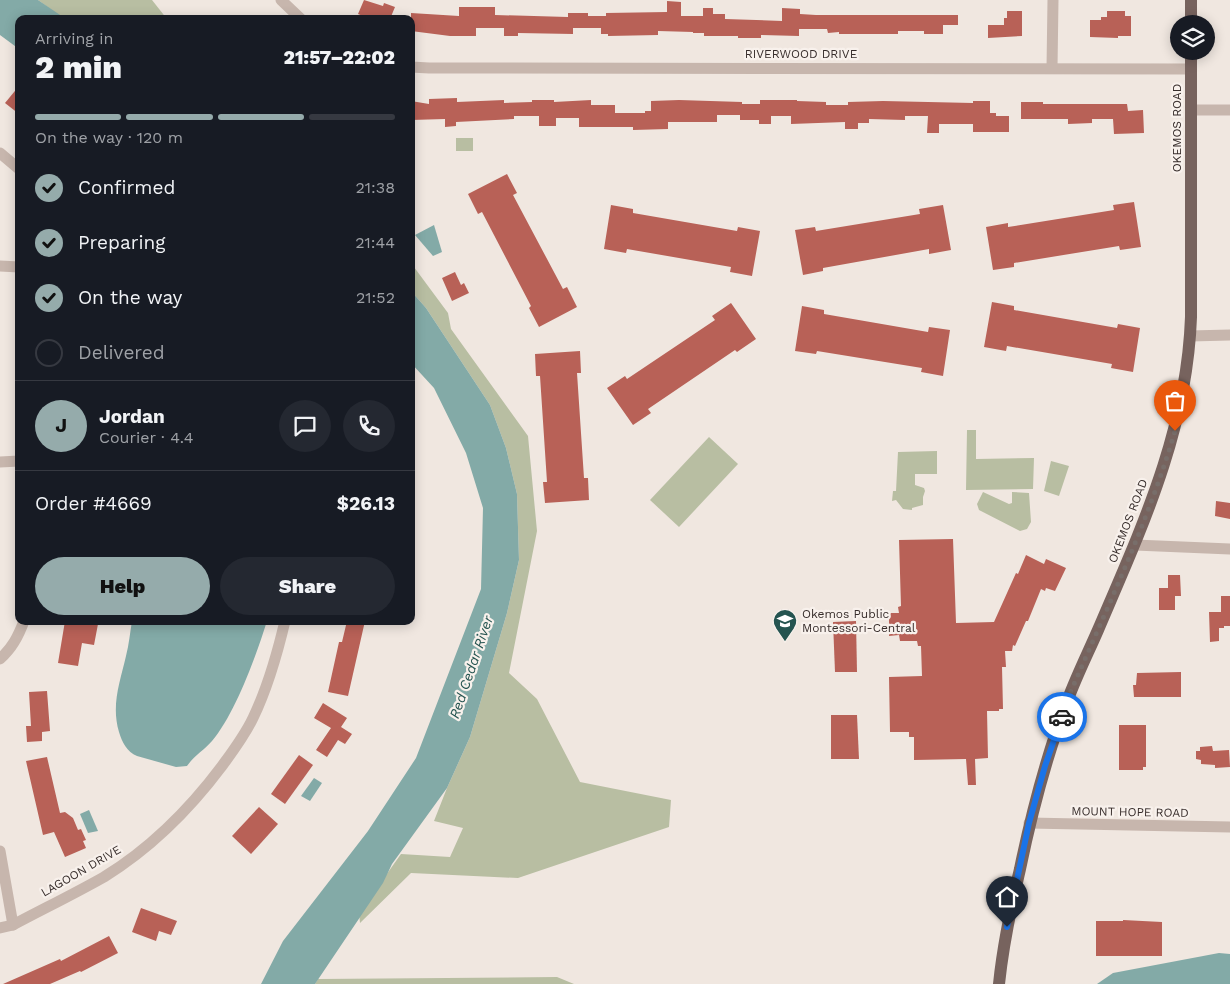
<!DOCTYPE html>
<html lang="en">
<head>
<meta charset="utf-8">
<style>
  :root { --surface:#171b24; --page:#242831; --text:#f1f3f6; --muted:#9ea1a6; --line:#363941; --accent:#95abab }
  body { margin:0; font-family:"Work Sans",sans-serif; background:var(--page); color:var(--text); height:100vh; display:flex; flex-direction:column; font-size:19px; white-space:nowrap }
  * { box-sizing:border-box; margin:0 }
  p { font-size:16px; color:var(--muted) }
  .icon { flex:none; width:28px; height:28px; fill:none; stroke:currentColor; stroke-width:2; stroke-linecap:round; stroke-linejoin:round }
  .map { position:relative; flex:1; overflow:hidden }
  .details { position:absolute; left:15px; top:15px; width:400px; height:610px; display:flex; flex-direction:column; background:var(--surface); border-radius:10px; box-shadow:0 2px 12px #0003 }
  .details>* { flex:none }
  .buttons { position:absolute; left:1170px; top:15px; display:grid; gap:10px }
  .buttons a { display:grid; place-items:center; width:45px; height:45px; border-radius:50%; background:var(--surface); box-shadow:0 2px 12px #0003; font-size:25px }
  .pin { position:absolute; display:grid; place-items:center; width:42px; height:42px; color:#fff; margin:-51px -21px; border-radius:50% 50% 50% 0; rotate:-45deg; box-shadow:0 0 5px #0007 }
  .pin .icon { rotate:45deg }
  .courier { position:absolute; display:grid; place-items:center; width:50px; height:50px; margin:-25px; border:4px solid #1a73e8; border-radius:50%; background:#fff; color:#222; box-shadow:0 1px 6px #0007 }
  .headline em { font-style:normal; font-weight:800 }
  .headline div { display:flex; flex-direction:column-reverse }
  .headline { display:flex; align-items:center; justify-content:space-between; height:85px; padding:0 20px }
  h1 { font-size:32px; font-weight:800; line-height:38px }
  .bar { display:grid; grid-template-columns:repeat(4,1fr); gap:8px 5px; align-content:center; height:60px; padding:0 20px }
  .bar i { height:6px; border-radius:4px; background:var(--line) }
  .bar .current { background:var(--accent) }
  .bar p { grid-column:span 4 }
  .line { display:flex; align-items:center; gap:12px; padding:0 20px; border-top:1px solid var(--line) }
  .line div { flex:1 }
  .round { display:grid; place-items:center; flex:none; width:52px; height:52px; border-radius:26px; background:var(--page) }
  ol { padding:0 20px; list-style:none }
  li { display:flex; align-items:center; gap:15px; height:55px }
  li p { margin-inline-start:auto }
  li .icon { padding:5px; border-radius:50%; background:var(--accent); color:#111; stroke-width:4 }
  li:last-child { color:var(--muted) }
  li i { width:28px; height:28px; border:2px solid var(--line); border-radius:50% }
  .action { display:flex; gap:10px; margin-top:auto; padding:10px 20px }
  .action a { flex:1; height:58px; border-radius:30px; background:var(--accent); color:#111; font-size:20px; font-weight:800; line-height:58px; text-align:center }
  .action a+a { background:var(--page); color:var(--text) }
  .map>svg:first-child { display:block }
  .green { fill:#b8bea2 }
  .water { fill:#83aaa7 }
  .building { fill:#b86157 }
  .lines { fill:none; stroke-linecap:round; stroke-linejoin:round }
  .minor { stroke:#c7b6ad; stroke-width:11 }
  .major { stroke:#77635e; stroke-width:12 }
  .done { stroke:#786e6a; stroke-width:5; stroke-dasharray:0 9 }
  .route { stroke:#1a73e8; stroke-width:6 }
  .labels { text-anchor:middle; stroke-width:4.5; stroke-linejoin:round; paint-order:stroke }
  .street-label { font-size:12px; fill:#372d2b; stroke:#f8f1ec }
  .poi-label { font-size:12px; fill:#372d2b; stroke:#f8f1ec; text-anchor:start }
  .water-label { font-size:14px; font-style:italic; fill:#255450; stroke:#f8f1ec }
</style>
</head>
<body>
<div class="map">
<svg width="1230" height="984" viewBox="0 0 1230 984">
  <rect width="100%" height="100%" fill="#f0e7e0"/>
  <g class="green">
    <path d="M 38,0 L 152,0 L 167,19 L 64,19 Z"/>
    <rect x="456" y="138" width="17" height="13"/>
    <path d="M 411,263 L 448,313 L 451,329 L 528,436 L 537,531 L 509,673 L 537,699 L 580,782 L 671,800 L 669,827 L 518,878 L 411,873 L 360,923 L 359,913 L 401,854 L 450,857 L 463,828 L 434,821 L 447,788 L 470,737 L 507,613 L 519,560 L 517,494 L 506,448 L 490,405 L 426,308 L 411,291 Z"/>
    <path d="M 967,430 L 976,430 L 976,459 L 1034,458 L 1033,489 L 966,490 Z"/>
    <path d="M 709,437 L 738,464 L 679,527 L 650,500 Z"/>
    <path d="M 937,451 L 937,474 L 915,474 L 915,485 L 924,488 L 925,491 L 923,497 L 923,505 L 912,508 L 912,510 L 903,509 L 896,500 L 892,501 L 893,491 L 896,491 L 898,452 Z"/>
    <path d="M 1051,461 L 1069,466 L 1059,496 L 1044,491 Z"/>
    <path d="M 983,492 L 1009,504 L 1012,503 L 1012,492 L 1029,493 L 1031,522 L 1027,529 L 1020,531 L 979,510 L 977,504 Z"/>
    <path d="M 557,977 L 574,984 L 315,984 L 318,979 Z"/>
  </g>
  <g class="water">
    <path d="M 0,0 L 38,0 L 66,19 L 19,19 L 19,49 L 0,35 Z"/>
    <path d="M 434,225 L 442,252 L 433,256 L 415,235 Z"/>
    <path d="M 411,291 L 426,308 L 490,405 L 506,448 L 517,494 L 519,560 L 507,613 L 470,737 L 447,788 L 392,864 L 383,883 L 315,984 L 261,984 L 283,941 L 368,831 L 416,758 L 481,589 L 483,508 L 466,453 L 434,388 L 411,363 Z"/>
    <path d="M 132,621 L 267,621 C 256,656 235,714 212,741 C 204,750 194,756 187,766 L 176,767 L 137,756 C 127,752 122,742 119,732 C 111,705 120,682 126,656 C 129,644 130,633 132,621 Z"/>
    <path d="M 314,778 L 322,783 L 310,801 L 301,796 Z"/>
    <path d="M 89,810 L 98,831 L 88,833 L 80,814 Z"/>
    <path d="M 1219,953 L 1230,954 L 1230,984 L 1097,984 L 1113,973 Z"/>
  </g>
  <g class="building">
    <path d="M 364,0 L 383,6 L 384,3 L 395,7 L 390,19 L 370,19 L 358,14 Z"/>
    <path d="M 667,1 L 681,2 L 681,16 L 703,16 L 703,8 L 713,8 L 713,14 L 725,14 L 725,19 L 782,21 L 782,8 L 800,9 L 800,14 L 816,15 L 958,15 L 958,25 L 943,25 L 943,34 L 924,34 L 924,31 L 898,31 L 898,34 L 839,34 L 839,32 L 828,33 L 827,29 L 799,29 L 799,36 L 761,35 L 761,38 L 738,38 L 738,36 L 704,36 L 704,33 L 693,33 L 693,32 L 658,31 L 658,35 L 608,36 L 608,34 L 601,34 L 601,28 L 573,28 L 573,34 L 518,33 L 518,36 L 504,36 L 504,28 L 476,28 L 476,36 L 450,36 L 411,31 L 411,13 L 459,16 L 459,7 L 495,7 L 495,15 L 568,17 L 568,13 L 588,13 L 588,16 L 606,16 L 606,13 L 667,12 Z"/>
    <path d="M 1007,11 L 1022,11 L 1022,36 L 988,38 L 988,25 L 1004,25 L 1004,18 L 1007,18 Z"/>
    <path d="M 1107,11 L 1125,11 L 1125,16 L 1131,16 L 1131,36 L 1118,36 L 1118,38 L 1090,37 L 1090,20 L 1101,20 L 1101,17 L 1107,17 Z"/>
    <path d="M 19,86 L 19,114 L 5,103 Z"/>
    <path d="M 457,98 L 457,102 L 504,100 L 504,103 L 532,102 L 532,100 L 554,100 L 554,102 L 591,100 L 591,105 L 615,105 L 615,113 L 645,113 L 645,111 L 651,111 L 651,101 L 679,100 L 742,102 L 742,104 L 760,104 L 760,100 L 797,100 L 797,101 L 826,102 L 826,105 L 848,105 L 848,102 L 883,101 L 973,103 L 973,101 L 990,101 L 990,113 L 996,113 L 996,116 L 1009,116 L 1009,132 L 973,132 L 973,124 L 939,124 L 939,133 L 927,133 L 928,116 L 905,116 L 905,120 L 869,119 L 869,123 L 858,123 L 858,129 L 845,129 L 845,122 L 791,124 L 791,116 L 771,116 L 771,124 L 759,124 L 759,120 L 740,120 L 740,115 L 717,115 L 717,122 L 668,122 L 668,129 L 633,130 L 633,127 L 579,127 L 579,118 L 556,118 L 556,126 L 539,126 L 539,116 L 514,116 L 514,119 L 456,122 L 456,126 L 445,127 L 445,119 L 411,120 L 411,101 L 429,104 L 429,99 Z"/>
    <path d="M 1021,102 L 1043,102 L 1043,104 L 1127,104 L 1128,111 L 1143,110 L 1144,133 L 1114,134 L 1113,119 L 1092,119 L 1092,123 L 1068,124 L 1068,119 L 1021,119 Z"/>
    <path d="M 507,174 L 517,193 L 513,195 L 563,289 L 567,287 L 577,307 L 539,327 L 529,308 L 531,306 L 482,212 L 478,214 L 468,194 Z"/>
    <path d="M 1134,202 L 1141,247 L 1120,250 L 1119,246 L 1014,263 L 1014,267 L 993,270 L 986,227 L 1008,223 L 1008,227 L 1114,210 L 1113,205 Z"/>
    <path d="M 611,205 L 633,209 L 633,213 L 737,231 L 738,227 L 760,231 L 752,276 L 730,272 L 731,267 L 627,249 L 626,253 L 604,249 Z"/>
    <path d="M 943,205 L 951,250 L 929,254 L 929,249 L 823,268 L 823,271 L 803,275 L 795,230 L 815,227 L 816,231 L 920,214 L 919,209 Z"/>
    <path d="M 455,272 L 461,285 L 464,283 L 469,293 L 452,301 L 442,278 Z"/>
    <path d="M 992,302 L 1014,306 L 1014,310 L 1117,328 L 1118,324 L 1140,328 L 1133,372 L 1111,368 L 1112,364 L 1007,346 L 1006,351 L 984,347 Z"/>
    <path d="M 731,303 L 756,339 L 737,352 L 735,350 L 648,409 L 651,413 L 633,425 L 607,388 L 625,376 L 627,379 L 715,320 L 712,316 Z"/>
    <path d="M 802,306 L 824,310 L 824,314 L 928,332 L 929,327 L 950,330 L 943,376 L 921,372 L 922,368 L 817,351 L 816,354 L 795,351 Z"/>
    <path d="M 580,351 L 581,373 L 577,373 L 584,478 L 588,478 L 589,500 L 545,503 L 543,482 L 547,482 L 540,376 L 536,376 L 535,354 Z"/>
    <path d="M 1216,501 L 1230,503 L 1230,519 L 1215,516 Z"/>
    <path d="M 953,539 L 956,623 L 994,622 L 1016,573 L 1018,574 L 1026,555 L 1044,564 L 1046,559 L 1066,568 L 1055,591 L 1046,588 L 1045,591 L 1041,589 L 1028,621 L 1026,621 L 1015,646 L 1013,645 L 1012,651 L 1005,651 L 1006,667 L 1002,667 L 1003,709 L 999,709 L 999,711 L 987,711 L 988,758 L 975,759 L 976,785 L 968,785 L 966,759 L 914,760 L 914,737 L 909,737 L 909,732 L 890,732 L 889,677 L 922,676 L 921,646 L 918,646 L 917,641 L 900,641 L 899,635 L 889,636 L 889,613 L 899,613 L 898,607 L 901,606 L 899,540 Z"/>
    <path d="M 1168,575 L 1180,575 L 1181,596 L 1175,596 L 1175,610 L 1159,610 L 1159,588 L 1168,588 Z"/>
    <path d="M 1221,596 L 1230,596 L 1230,626 L 1224,626 L 1224,628 L 1219,628 L 1219,641 L 1210,642 L 1209,612 L 1221,612 Z"/>
    <path d="M 65,621 L 98,624 L 94,645 L 82,643 L 78,666 L 58,663 Z"/>
    <path d="M 347,621 L 365,621 L 348,696 L 328,692 L 339,642 L 342,642 Z"/>
    <path d="M 856,621 L 857,672 L 835,672 L 833,622 Z"/>
    <path d="M 1181,672 L 1181,697 L 1134,697 L 1133,685 L 1136,685 L 1137,673 Z"/>
    <path d="M 47,691 L 50,731 L 42,732 L 42,741 L 27,742 L 26,726 L 31,726 L 29,692 Z"/>
    <path d="M 323,703 L 347,718 L 341,727 L 352,734 L 345,744 L 338,740 L 327,757 L 316,750 L 331,728 L 314,718 Z"/>
    <path d="M 831,715 L 857,715 L 859,759 L 831,759 Z"/>
    <path d="M 1119,725 L 1146,725 L 1146,767 L 1143,767 L 1143,770 L 1119,770 Z"/>
    <path d="M 1212,746 L 1213,751 L 1229,750 L 1230,767 L 1215,768 L 1215,765 L 1201,764 L 1201,760 L 1196,759 L 1196,751 L 1200,751 L 1200,747 Z"/>
    <path d="M 299,755 L 313,765 L 285,804 L 271,794 Z"/>
    <path d="M 47,757 L 60,813 L 65,812 L 73,818 L 78,830 L 81,829 L 86,840 L 83,841 L 86,848 L 65,857 L 54,832 L 43,835 L 26,761 Z"/>
    <path d="M 259,807 L 278,824 L 251,854 L 232,836 Z"/>
    <path d="M 141,908 L 177,921 L 171,935 L 159,931 L 156,941 L 132,932 Z"/>
    <path d="M 1123,920 L 1162,922 L 1162,956 L 1096,956 L 1096,921 L 1123,921 Z"/>
    <path d="M 109,936 L 118,953 L 81,972 L 80,971 L 50,984 L 3,984 L 60,959 L 61,961 Z"/>
  </g>
  <g class="lines">
    <g class="minor">
      <path d="M 281,0 L 301,19"/>
      <path d="M 411,67 L 429,68 L 1191,69"/>
      <path d="M 1052,68 L 1053,0"/>
      <path d="M 1191,110 L 1230,110"/>
      <path d="M 0,153 L 19,169"/>
      <path d="M 0,266 L 19,267"/>
      <path d="M 1190,336 L 1230,335"/>
      <path d="M 0,462 L 19,461"/>
      <path d="M 1135,545 L 1230,549"/>
      <path d="M 0,659 C 12,648 18,637 24,621"/>
      <path d="M 1029,823 L 1230,827"/>
      <path d="M 0,851 L 13,925"/>
      <path d="M 0,928 L 13,925 C 43,909 74,894 104,877 C 151,848 189,810 222,766 C 233,751 245,735 253,718 C 268,687 277,655 285,621"/>
    </g>
    <g class="major">
      <path d="M 1191,0 L 1191,24"/>
      <path d="M 999,984 C 1003,945 1011,907 1020,869 C 1032,811 1047,754 1068,699 C 1077,675 1088,653 1098,630 C 1142,527 1187,431 1191,317 L 1191,51"/>
    </g>
  </g>
  <g class="lines">
    <path class="done" d="M 1062,717 L 1068,698 C 1106,610 1148,523 1175,431"/>
    <path class="route" d="M 1007,927 L 1029,823 L 1045,766 L 1062,717"/>
  </g>
  <defs>
    <g id="school-pin" transform="scale(1.25)"><path d="M0 17L-7.5 6A9.5 9.5 0 1 1 7.5 6Z" fill="#255450" stroke="#f8f1ec"/><path d="M0-5L7-2L0 1L-7-2ZM-4 1L0 2.5L4 1V4Q0 6-4 4Z" fill="#fff"/></g>
  </defs>
  <g fill-rule="evenodd">
    <use href="#school-pin" x="785" y="621"/>
  </g>
  <g class="labels">
    <g class="street-label">
      <text x="801" y="58">RIVERWOOD DRIVE</text>
      <text transform="translate(1177 128) rotate(-90)" y="4">OKEMOS ROAD</text>
      <text transform="translate(1128 521) rotate(-69)" y="4">OKEMOS ROAD</text>
      <text transform="translate(1130 812) rotate(1)" y="4">MOUNT HOPE ROAD</text>
      <text transform="translate(81 871) rotate(-30)" y="4">LAGOON DRIVE</text>
    </g>
    <g class="poi-label">
      <text x="802" y="618">Okemos Public<tspan x="802" dy="14">Montessori-Central</tspan></text>
    </g>
    <g class="water-label">
      <text transform="translate(471 667) rotate(-71)" y="5">Red Cedar River</text>
    </g>
  </g>
</svg>
<div class="buttons">
<a><svg class="icon" aria-label="layers" viewBox="0 0 24 24"><path d="M12 4l9 5-9 5-9-5zM3 14l9 5 9-5"/></svg></a>
</div>
<div class="pin" style="left:1175px;top:431px;background:#ea580c"><svg class="icon" aria-label="bag" viewBox="0 0 24 24"><path d="M5 8h14l-1 12H6zM9 8a3 3 0 0 1 6 0"/></svg></div>
<div class="pin" style="left:1007px;top:927px;background:#1f2937"><svg class="icon" aria-label="home" viewBox="0 0 24 24"><path d="M3 11l9-7 9 7M6 9v11h12V9"/></svg></div>
<div class="courier" style="left:1062px;top:717px"><svg class="icon" aria-label="car" viewBox="0 0 24 24"><path d="M5 17H2v-5l4-1 3-4h7l3 4 3 1v5h-3M9 17h6M6 11h13"/><circle cx="7" cy="17" r="2"/><circle cx="17" cy="17" r="2"/></svg></div>
<section class="details">
<div class="headline"><div><h1>2 min</h1><p>Arriving in</p></div><em>21:57–22:02</em></div>
<div class="bar"><i class="current"></i><i class="current"></i><i class="current"></i><i></i><p>On the way · 120 m</p></div>
<ol>
<li><svg class="icon" aria-label="check" viewBox="0 0 24 24"><path d="M5 12l5 5 9-10"/></svg>Confirmed<p>21:38</p></li>
<li><svg class="icon" aria-label="check" viewBox="0 0 24 24"><path d="M5 12l5 5 9-10"/></svg>Preparing<p>21:44</p></li>
<li><svg class="icon" aria-label="check" viewBox="0 0 24 24"><path d="M5 12l5 5 9-10"/></svg>On the way<p>21:52</p></li>
<li><i></i>Delivered</li>
</ol>
<div class="line" style="height:90px"><b class="round" style="background:var(--accent);color:#111">J</b><div><b>Jordan</b><p>Courier · 4.4</p></div><a class="round"><svg class="icon" aria-label="chat" viewBox="0 0 24 24"><path d="M4 5h16v11H9l-5 4z"/></svg></a><a class="round"><svg class="icon" aria-label="phone" viewBox="0 0 24 24"><path d="M5 4h4l2 5-3 2q2 4 5 5l2-3 5 2v4C11 20 4 13 5 4z"/></svg></a></div>
<div class="line" style="height:65px"><div>Order #4669</div><b>$26.13</b></div>
<div class="action"><a>Help</a><a>Share</a></div>
</section>
</div>
</body>
</html>
